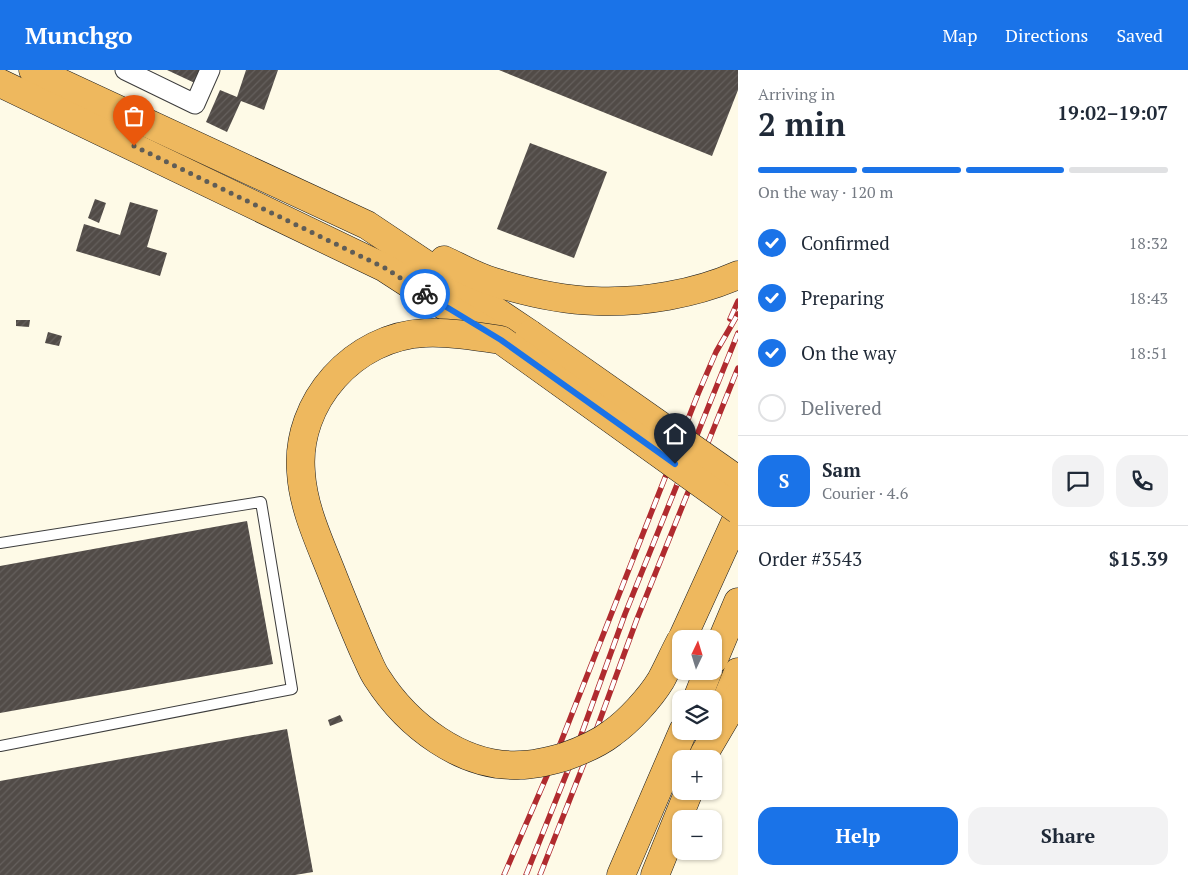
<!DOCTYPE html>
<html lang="en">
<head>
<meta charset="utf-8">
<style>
  :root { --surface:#fff; --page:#f2f2f3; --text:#1f2937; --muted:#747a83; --line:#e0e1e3; --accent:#1a73e8 }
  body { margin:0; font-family:"PT Serif",serif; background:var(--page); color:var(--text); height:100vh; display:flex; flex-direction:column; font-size:19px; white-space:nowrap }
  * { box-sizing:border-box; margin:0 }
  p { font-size:16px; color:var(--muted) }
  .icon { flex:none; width:28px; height:28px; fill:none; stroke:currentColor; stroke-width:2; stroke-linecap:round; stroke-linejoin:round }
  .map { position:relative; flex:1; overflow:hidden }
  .details { display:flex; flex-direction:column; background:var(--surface); width:450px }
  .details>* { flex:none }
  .needle { width:32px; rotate:4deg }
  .tools { position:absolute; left:672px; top:560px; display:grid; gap:10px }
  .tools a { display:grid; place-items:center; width:50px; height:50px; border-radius:10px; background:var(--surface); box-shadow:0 1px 4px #0004; font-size:25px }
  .pin { position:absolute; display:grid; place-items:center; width:42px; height:42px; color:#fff; margin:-51px -21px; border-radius:50% 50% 50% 0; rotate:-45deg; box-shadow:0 0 5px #0007 }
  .pin .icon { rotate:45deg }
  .courier { position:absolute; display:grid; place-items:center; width:50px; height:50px; margin:-25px; border:4px solid #1a73e8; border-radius:50%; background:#fff; color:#222; box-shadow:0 1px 6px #0007 }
  .summary em { font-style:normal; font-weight:800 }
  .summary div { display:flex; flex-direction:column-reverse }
  .summary { display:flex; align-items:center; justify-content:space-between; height:85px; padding:0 20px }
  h1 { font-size:32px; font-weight:800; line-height:38px }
  .bar { display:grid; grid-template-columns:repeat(4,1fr); gap:8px 5px; align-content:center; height:60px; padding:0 20px }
  .bar i { height:6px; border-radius:4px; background:var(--line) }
  .bar .current { background:var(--accent) }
  .bar p { grid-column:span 4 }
  .line { display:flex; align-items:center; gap:12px; padding:0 20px; border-top:1px solid var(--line) }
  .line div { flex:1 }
  .round { display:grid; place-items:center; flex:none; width:52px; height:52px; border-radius:15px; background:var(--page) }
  ol { padding:0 20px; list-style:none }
  li { display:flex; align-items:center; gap:15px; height:55px }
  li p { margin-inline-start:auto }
  li .icon { padding:5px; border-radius:50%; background:var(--accent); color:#fff; stroke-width:4 }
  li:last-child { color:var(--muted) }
  li i { width:28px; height:28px; border:2px solid var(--line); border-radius:50% }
  .action { display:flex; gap:10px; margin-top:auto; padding:10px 20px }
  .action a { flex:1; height:58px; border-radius:15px; background:var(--accent); color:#fff; font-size:20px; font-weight:800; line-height:58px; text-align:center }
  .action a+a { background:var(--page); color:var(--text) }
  header { display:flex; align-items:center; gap:30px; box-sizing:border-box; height:70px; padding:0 25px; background:var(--accent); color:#fff }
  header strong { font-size:24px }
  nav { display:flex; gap:28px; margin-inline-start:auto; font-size:18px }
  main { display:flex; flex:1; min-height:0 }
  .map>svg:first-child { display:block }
  .building { fill:url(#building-hatch) }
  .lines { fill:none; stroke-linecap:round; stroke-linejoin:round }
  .service-casing { stroke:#3c3c3c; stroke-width:12 }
  .minor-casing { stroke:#3c3c3c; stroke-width:21 }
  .trunk-casing { stroke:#1a1a1a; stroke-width:29 }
  .service { stroke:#fff; stroke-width:10 }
  .minor { stroke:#fff; stroke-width:19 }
  .trunk { stroke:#eeb85e; stroke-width:28 }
  .rail-casing { stroke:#b02b2f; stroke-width:5.5 }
  .rail { stroke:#fff; stroke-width:4; stroke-dasharray:11; stroke-linecap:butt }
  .trunk-bridge-casing { stroke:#1a1a1a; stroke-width:29; stroke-linecap:butt }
  .trunk-bridge { stroke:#eeb85e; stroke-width:28 }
  .done { stroke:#5f5d57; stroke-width:5; stroke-dasharray:0 9 }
  .route { stroke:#1a73e8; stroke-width:6 }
</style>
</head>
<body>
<header>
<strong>Munchgo</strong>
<nav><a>Map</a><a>Directions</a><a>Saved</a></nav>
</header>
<main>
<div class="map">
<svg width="738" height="805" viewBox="0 0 738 805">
  <defs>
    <pattern id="building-hatch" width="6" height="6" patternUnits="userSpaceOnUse" patternTransform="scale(1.25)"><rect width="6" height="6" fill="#514b47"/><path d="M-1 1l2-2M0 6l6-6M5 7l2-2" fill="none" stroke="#65605d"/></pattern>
  </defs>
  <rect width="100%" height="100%" fill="#fefae7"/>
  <g class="building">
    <path d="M 167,0 L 204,0 L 197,14 Z"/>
    <path d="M 246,0 L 278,0 L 264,40 L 241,31 L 227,62 L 206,52 L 220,20 L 237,27 Z"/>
    <path d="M 499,0 L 738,0 L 738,20 L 712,86 Z"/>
    <path d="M 530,73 L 607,102 L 574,188 L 497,159 Z"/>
    <path d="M 95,129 L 106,133 L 99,153 L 88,148 Z"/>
    <path d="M 130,132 L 158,140 L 147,177 L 167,183 L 160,206 L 76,181 L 84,154 L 120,165 Z"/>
    <path d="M 16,250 L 30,250 L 29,257 L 16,256 Z"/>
    <path d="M 48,262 L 62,266 L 59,276 L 45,273 Z"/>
    <path d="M 247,451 L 273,594 L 0,643 L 0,496 Z"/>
    <path d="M 340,645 L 343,651 L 330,656 L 328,650 Z"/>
    <path d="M 287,659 L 313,802 L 295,805 L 0,805 L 0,711 Z"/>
  </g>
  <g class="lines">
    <g class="service-casing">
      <path id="service" d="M 0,473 L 261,432 L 292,619 L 0,676"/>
    </g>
    <g class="minor-casing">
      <path id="minor" d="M 125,0 L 195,34 L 210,0"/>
    </g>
    <g class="trunk-casing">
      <g id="trunk">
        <path d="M 33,0 L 367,155 L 530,264"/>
        <path d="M 0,13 L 385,198 L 425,224 L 501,270"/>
        <path d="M 444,190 C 461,198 477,207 494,212 C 526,222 561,230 595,231 C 642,233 695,224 738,205"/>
        <path d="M 682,569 L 738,446"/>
        <path d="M 714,589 L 738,532"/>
        <path d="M 697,629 L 708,601"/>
        <path d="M 722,641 L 738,602"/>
        <path d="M 704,684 L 738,626"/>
        <path d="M 621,805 L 683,661"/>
        <path d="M 655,805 L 689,721"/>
      </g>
    </g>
    <use href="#service" class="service"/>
    <use href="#minor" class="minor"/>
    <use href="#trunk" class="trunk"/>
    <g class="rail-casing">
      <g id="rail">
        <path d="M 730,249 L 738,231"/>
        <path d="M 504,805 L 555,687 L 698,324 L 716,282 L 738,244"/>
        <path d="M 526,805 L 572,690 L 625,544 L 738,263"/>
        <path d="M 540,805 L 583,696 L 637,549 L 738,298"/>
      </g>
    </g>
    <use href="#rail" class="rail"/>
    <g class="trunk-bridge-casing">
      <g id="trunk-bridge">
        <path d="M 530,264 L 738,410"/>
        <path d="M 681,570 C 674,583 668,597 661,610 C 650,628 629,651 612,663 C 598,674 581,681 564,687 C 550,691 535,695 520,695 C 462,698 407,655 377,608 C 372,601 369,592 365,584 C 354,559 344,534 334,509 C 321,475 303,439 301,402 C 295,332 354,266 425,263 C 450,262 475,266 501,270 L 738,440"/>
      </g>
    </g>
    <use href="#trunk-bridge" class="trunk-bridge"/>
  </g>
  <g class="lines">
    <path class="done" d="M 134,76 L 385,198 L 425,224"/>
    <path class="route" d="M 425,224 L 501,270 L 675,394"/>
  </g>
</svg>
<div class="tools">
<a><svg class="needle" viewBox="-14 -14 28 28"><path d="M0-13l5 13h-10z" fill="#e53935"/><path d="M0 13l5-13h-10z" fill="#747a83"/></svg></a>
<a><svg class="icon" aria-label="layers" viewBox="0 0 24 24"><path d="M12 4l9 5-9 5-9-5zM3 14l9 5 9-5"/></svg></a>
<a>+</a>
<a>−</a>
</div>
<div class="pin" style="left:134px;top:76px;background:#ea580c"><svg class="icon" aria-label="bag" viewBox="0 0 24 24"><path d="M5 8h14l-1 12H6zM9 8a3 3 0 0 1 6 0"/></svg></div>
<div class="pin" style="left:675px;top:394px;background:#1f2937"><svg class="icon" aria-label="home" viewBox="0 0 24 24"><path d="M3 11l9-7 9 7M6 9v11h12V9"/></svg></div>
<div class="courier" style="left:425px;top:224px"><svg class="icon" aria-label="bike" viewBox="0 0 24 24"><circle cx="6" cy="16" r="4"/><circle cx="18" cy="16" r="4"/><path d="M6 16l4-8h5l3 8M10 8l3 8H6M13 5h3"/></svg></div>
</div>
<section class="details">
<div class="summary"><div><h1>2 min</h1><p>Arriving in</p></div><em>19:02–19:07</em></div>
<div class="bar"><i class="current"></i><i class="current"></i><i class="current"></i><i></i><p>On the way · 120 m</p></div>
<ol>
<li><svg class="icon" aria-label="check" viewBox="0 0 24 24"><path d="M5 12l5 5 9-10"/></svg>Confirmed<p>18:32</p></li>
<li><svg class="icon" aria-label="check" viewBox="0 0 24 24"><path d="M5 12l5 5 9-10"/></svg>Preparing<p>18:43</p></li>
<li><svg class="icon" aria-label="check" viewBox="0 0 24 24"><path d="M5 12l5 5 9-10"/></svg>On the way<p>18:51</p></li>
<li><i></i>Delivered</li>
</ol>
<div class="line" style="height:90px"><b class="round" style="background:var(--accent);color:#fff">S</b><div><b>Sam</b><p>Courier · 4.6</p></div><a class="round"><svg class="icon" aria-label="chat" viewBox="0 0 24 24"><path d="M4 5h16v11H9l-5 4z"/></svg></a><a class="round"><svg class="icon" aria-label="phone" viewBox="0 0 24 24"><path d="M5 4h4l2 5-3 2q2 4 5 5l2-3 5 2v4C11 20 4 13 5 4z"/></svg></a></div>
<div class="line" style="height:65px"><div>Order #3543</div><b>$15.39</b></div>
<div class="action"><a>Help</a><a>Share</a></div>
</section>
</main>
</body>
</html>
